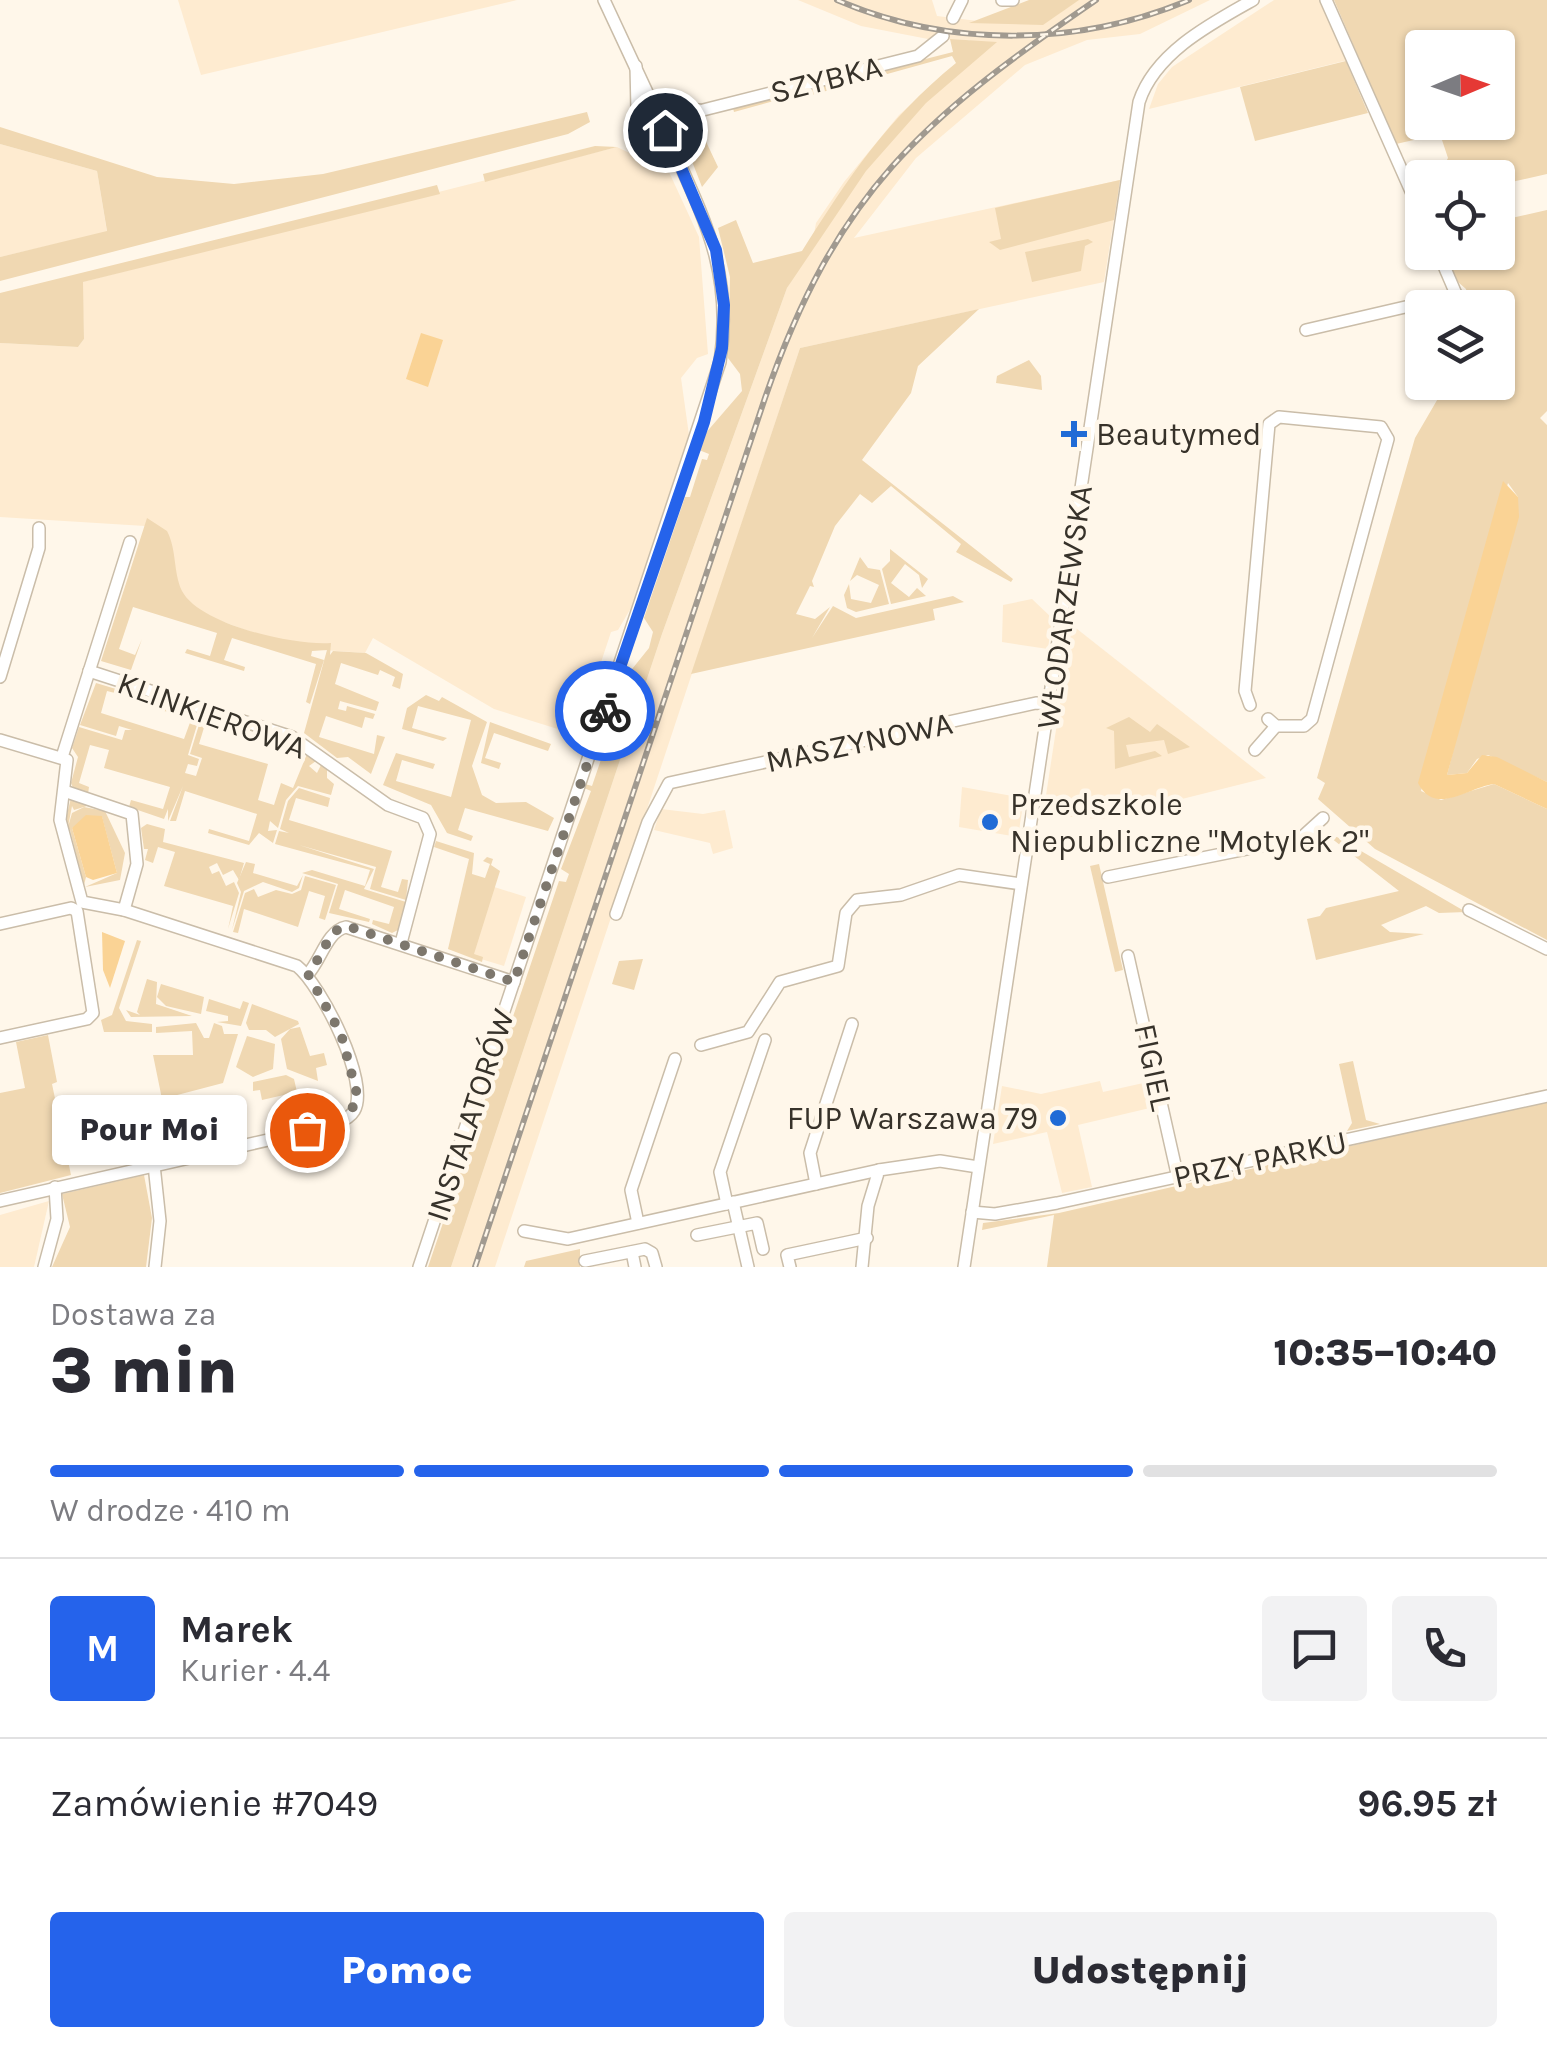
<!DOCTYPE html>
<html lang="pl">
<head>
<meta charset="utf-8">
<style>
  :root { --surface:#fff; --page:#f2f2f3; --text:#2b2b33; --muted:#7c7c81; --line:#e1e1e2; --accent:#2563eb }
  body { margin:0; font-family:Karla,sans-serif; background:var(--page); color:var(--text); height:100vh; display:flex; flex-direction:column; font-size:38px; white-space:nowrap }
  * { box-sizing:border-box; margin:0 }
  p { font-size:32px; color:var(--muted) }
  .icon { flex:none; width:55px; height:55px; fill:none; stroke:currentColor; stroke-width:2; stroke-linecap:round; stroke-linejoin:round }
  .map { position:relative; height:1267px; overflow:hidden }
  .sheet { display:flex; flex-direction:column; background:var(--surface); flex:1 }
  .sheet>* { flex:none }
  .needle { width:65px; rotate:88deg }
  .fabs { position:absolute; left:1405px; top:30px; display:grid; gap:20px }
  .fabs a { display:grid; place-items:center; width:110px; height:110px; border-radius:10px; background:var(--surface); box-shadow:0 2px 8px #0004; font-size:50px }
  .pin { position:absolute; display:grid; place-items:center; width:85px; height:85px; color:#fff; margin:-42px; border:5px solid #fff; border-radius:50%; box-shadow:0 2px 10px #0007 }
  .courier { position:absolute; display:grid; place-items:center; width:100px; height:100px; margin:-50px; border:8px solid #2563eb; border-radius:50%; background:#fff; color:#222; box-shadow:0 2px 12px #0007 }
  .bubble { position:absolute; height:70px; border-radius:10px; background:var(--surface); box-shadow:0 2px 8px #0004; font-size:32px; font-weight:800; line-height:70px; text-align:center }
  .head em { font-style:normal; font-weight:800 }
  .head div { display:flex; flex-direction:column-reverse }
  .head { display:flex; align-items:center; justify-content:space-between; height:170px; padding:0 50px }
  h1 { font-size:65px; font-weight:800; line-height:75px }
  .bar { display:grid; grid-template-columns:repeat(4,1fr); gap:15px 10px; align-content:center; height:120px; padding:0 50px }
  .bar i { height:12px; border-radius:8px; background:var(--line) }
  .bar .current { background:var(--accent) }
  .bar p { grid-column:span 4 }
  .line { display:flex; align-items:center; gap:25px; padding:0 50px; border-top:2px solid var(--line) }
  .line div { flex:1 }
  .round { display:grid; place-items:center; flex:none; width:105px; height:105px; border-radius:10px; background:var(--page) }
  .cta { display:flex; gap:20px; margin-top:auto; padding:20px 50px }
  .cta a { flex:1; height:115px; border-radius:10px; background:var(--accent); color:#fff; font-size:40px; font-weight:800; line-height:115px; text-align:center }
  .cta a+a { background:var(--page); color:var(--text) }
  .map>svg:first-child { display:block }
  .built { fill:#feebd0 }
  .green { fill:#f0d8b2; fill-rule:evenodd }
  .water { fill:#fad395 }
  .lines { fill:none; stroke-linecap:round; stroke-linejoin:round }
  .street-casing { stroke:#cabda9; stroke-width:14 }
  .street { stroke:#fff; stroke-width:11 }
  .rail-casing { stroke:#a19a90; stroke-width:6 }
  .rail { stroke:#fff7ea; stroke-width:2.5; stroke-dasharray:8; stroke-linecap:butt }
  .done { stroke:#7d776d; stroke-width:10; stroke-dasharray:0 18 }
  .route { stroke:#2563eb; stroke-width:12 }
  .poi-dot { fill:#206bd6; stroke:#fff7ea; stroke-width:4 }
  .labels { text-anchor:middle; stroke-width:9; stroke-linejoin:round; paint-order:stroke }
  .street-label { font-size:32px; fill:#37322a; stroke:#fff7ea }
  .poi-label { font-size:32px; fill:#37322a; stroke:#fff7ea; text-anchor:start }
</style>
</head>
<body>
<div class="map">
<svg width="1547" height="1267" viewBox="0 0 1547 1267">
  <rect width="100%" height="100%" fill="#fff7ea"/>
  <g class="built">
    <path d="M 178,0 L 517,0 L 201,75 Z"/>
    <path d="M 798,0 L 932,0 L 937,16 L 978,21 L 1056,0 L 1210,0 L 1140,34 L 1087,40 L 1025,65 L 916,158 L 854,238 L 1120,180 L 1104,282 L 800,348 L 495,1267 L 451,1267 L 662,634 L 787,288 L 812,245 L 816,223 L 844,182 L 899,115 L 961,60 L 970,40 L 928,39 L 861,26 Z"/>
    <path d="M 1274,0 L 1319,0 L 1348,60 L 1149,109 L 1158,84 L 1172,67 Z"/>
    <path d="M 0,144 L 97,171 L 107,232 L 0,257 Z"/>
    <path d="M 617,147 L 669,172 L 699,237 L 708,354 L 697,358 L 681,378 L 689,435 L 631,608 L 618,630 L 611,632 L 577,735 L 494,709 L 373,638 L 365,653 L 295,648 L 128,587 L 145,526 L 0,517 L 0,343 L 78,347 L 84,339 L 82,282 Z"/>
    <path d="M 1032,599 L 1052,618 L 1048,649 L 1002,642 L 1003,605 Z"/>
    <path d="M 1072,625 L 1266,778 L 1102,819 L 1043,815 Z"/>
    <path d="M 962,787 L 1024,798 L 1018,837 L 959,827 Z"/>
    <path d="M 661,809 L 703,814 L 725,810 L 733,848 L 713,854 L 710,843 L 654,830 Z"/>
    <path d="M 472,880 L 526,897 L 504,966 L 448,949 Z"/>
    <path d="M 1100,1081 L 1103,1092 L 1148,1082 L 1154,1107 L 1078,1125 L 1092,1187 L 1062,1193 L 1047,1132 L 993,1144 L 1002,1086 L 1041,1094 Z"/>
    <path d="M 49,1201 L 34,1267 L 0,1267 L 0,1215 Z"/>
  </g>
  <g class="green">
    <path d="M 1029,0 L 1079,0 L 1043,25 L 969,23 Z"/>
    <path d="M 1334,0 L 1547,0 L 1547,174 L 1498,185 L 1498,178 L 1455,177 L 1452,169 L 1440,173 L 1448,158 L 1440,134 L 1396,144 ZM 1422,48 L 1498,48 L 1498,122 L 1422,122 Z"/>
    <path d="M 950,39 L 997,42 L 926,103 L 866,171 L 787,288 L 662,634 L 451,1267 L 428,1267 L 559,881 L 566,882 L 569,874 L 561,869 L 591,791 L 584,788 L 585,784 L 592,786 L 625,689 L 620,684 L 649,648 L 653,632 L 644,618 L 685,497 L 690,497 L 702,459 L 707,460 L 709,454 L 699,450 L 704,435 L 742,391 L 740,374 L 728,358 L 730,277 L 718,228 L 736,220 L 753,263 L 802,251 C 849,177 885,121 956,63 L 952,56 L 790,101 L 788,97 L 734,112 L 733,108 L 953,52 Z"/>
    <path d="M 1346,61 L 1368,113 L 1255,141 L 1240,87 Z"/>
    <path d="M 587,112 L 590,122 L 568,134 L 0,281 L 0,257 L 107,231 L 97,171 L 0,144 L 0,127 L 157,177 L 234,184 L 323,174 Z"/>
    <path d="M 704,119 L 700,129 L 718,167 L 702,187 L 686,146 L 691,126 Z"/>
    <path d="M 595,146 L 617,147 L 485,182 L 483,174 Z"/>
    <path d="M 1120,180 L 1114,220 L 1000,250 L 989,242 L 1001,239 L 995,208 Z"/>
    <path d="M 437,185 L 440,194 L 83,282 L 84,339 L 78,347 L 0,343 L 0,293 Z"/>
    <path d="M 1547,210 L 1547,411 L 1540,418 L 1547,425 L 1547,782 L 1488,755 L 1477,759 L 1467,773 L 1447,775 L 1518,497 L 1508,483 L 1421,791 L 1441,800 L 1494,784 L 1547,809 L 1547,940 L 1375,849 L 1318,799 L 1325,783 L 1317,778 L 1415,438 L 1447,383 L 1498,382 L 1498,308 L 1469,307 L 1466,289 L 1458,282 L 1445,253 L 1498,252 L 1498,221 Z"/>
    <path d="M 1088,239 L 1093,242 L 1085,246 L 1081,271 L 1032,282 L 1025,252 Z"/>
    <path d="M 979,309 L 918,366 L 911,393 L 862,460 L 1013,579 L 1011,582 L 956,552 L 961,544 L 891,486 L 872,503 L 860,494 L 835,526 L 812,581 L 814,587 L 810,586 L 796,614 L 815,619 L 830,607 L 812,638 L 833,606 L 856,618 L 953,596 L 964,602 L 933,609 L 935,620 L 691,674 L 800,348 Z"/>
    <path d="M 1029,360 L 1041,376 L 1042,390 L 996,383 L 997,376 Z"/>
    <path d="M 147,518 L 167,531 C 177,550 173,572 182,591 C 200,625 295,646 331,643 L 330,655 L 333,651 L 366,653 L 403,674 L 400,689 L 392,686 L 395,677 L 380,670 L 378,675 L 341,663 L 335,684 L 379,702 L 376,711 L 340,701 L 338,709 L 346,711 L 347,706 L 375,714 L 373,719 L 365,717 L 362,728 L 326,716 L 319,737 L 374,754 L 377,735 L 385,737 L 371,774 L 348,757 L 337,758 L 304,733 L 327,650 L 312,651 L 311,656 L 324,660 L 310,704 L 306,702 L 316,664 L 232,638 L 224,660 L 245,667 L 244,671 L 185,653 L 187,649 L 210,656 L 217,633 L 133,607 L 119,649 L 135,655 L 142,639 L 131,670 L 101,661 Z"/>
    <path d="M 890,549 L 928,579 L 922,588 L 919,575 L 905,564 L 891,583 L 909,597 L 917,588 L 926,596 L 891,604 L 882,569 L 890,561 Z"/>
    <path d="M 860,557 L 868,568 L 880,570 L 889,604 L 856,612 L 847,608 L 844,595 L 849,584 L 851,599 L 871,603 L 879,585 L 857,575 L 850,581 Z"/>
    <path d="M 96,683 L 116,689 L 115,693 L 107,691 L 101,713 L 184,739 L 192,717 L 150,708 L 153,700 L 200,715 L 188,755 L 199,759 L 197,766 L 188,764 L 185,773 L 196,776 L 202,758 L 190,754 L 202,715 L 238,726 L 237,730 L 206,721 L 199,744 L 268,764 L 258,800 L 274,805 L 281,783 L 293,788 L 307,754 L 316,761 L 309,766 L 317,773 L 321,765 L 327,769 L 327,778 L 334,784 L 331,795 L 298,786 L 286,800 L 278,828 L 270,821 L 268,831 L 277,830 L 273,843 L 259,833 L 249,845 L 208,833 L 209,829 L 249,841 L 257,814 L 185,791 L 176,821 L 170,821 L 183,786 L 168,821 L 168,809 L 164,819 L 129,807 L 131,800 L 163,809 L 170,787 L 104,768 L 109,750 L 90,745 L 79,783 L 89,787 L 88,794 L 74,790 L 71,783 L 78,757 L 72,748 L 79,727 L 122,740 L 125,730 L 132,730 L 119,726 L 116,736 L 80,725 Z"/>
    <path d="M 426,695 L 439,701 L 442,697 L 487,722 L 472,766 L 482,795 L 496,803 L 526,802 L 554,818 L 548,831 L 465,808 L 458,830 L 473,836 L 471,841 L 447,833 L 431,805 L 383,785 L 396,753 L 435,764 L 433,769 L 402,760 L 396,781 L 451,797 L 471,720 L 418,706 L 412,728 L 447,738 L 443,741 L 402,729 L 407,708 Z"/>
    <path d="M 1129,717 L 1150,732 L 1157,724 L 1190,747 L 1168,754 L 1164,740 L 1126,745 L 1129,757 L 1155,751 L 1162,756 L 1115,769 L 1114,731 L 1106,728 Z"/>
    <path d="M 490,722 L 551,744 L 548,751 L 494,733 L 485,758 L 501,763 L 499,769 L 481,763 Z"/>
    <path d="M 299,788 L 330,798 L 328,807 L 296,798 L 289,820 L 392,851 L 381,887 L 398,892 L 402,879 L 408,880 L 406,900 L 370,889 L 376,867 L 299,845 L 374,869 L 364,889 L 406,902 L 398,930 L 392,933 L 372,924 L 373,920 L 389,924 L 394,907 L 345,890 L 339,909 L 370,919 L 369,922 L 329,913 L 338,884 L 302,873 L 312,870 L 365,886 L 370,870 L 275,844 L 279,831 L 289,833 L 280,829 L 288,801 Z"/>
    <path d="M 71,798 L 121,812 L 87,806 L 74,810 L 72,806 L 68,827 L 72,813 L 84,807 L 105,811 L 125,853 L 120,880 L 85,887 L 117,873 L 102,817 L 72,828 L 86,877 L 84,885 L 70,830 L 64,826 Z"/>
    <path d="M 147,824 L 165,829 L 163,842 L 244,863 L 239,880 L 233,870 L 223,875 L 217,863 L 209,867 L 212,874 L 219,871 L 226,886 L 234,882 L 239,893 L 228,929 L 233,906 L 164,886 L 175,852 L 158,847 L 153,863 L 145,860 L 148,849 L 144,849 L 141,828 Z"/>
    <path d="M 1337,837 L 1466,912 L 1439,913 L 1426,906 L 1381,925 L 1390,932 L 1424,934 L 1316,960 L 1307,919 L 1320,916 L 1326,908 L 1399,891 L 1331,838 Z"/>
    <path d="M 436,841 L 474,853 L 472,874 L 485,878 L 490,864 L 483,861 L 487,857 L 493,859 L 491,865 L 500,871 L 474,954 L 483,957 L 482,962 L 448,949 L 469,859 L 434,847 Z"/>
    <path d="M 246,862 L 255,864 L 253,873 L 297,886 L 303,875 L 299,888 L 292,892 L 263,882 L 244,891 L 232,930 L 241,892 L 237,883 Z"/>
    <path d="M 1099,864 L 1123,970 L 1115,972 L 1090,866 Z"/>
    <path d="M 305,876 L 336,885 L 325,920 L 319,918 L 325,896 L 309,891 L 298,927 L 244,909 L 238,933 L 233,932 L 245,893 L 254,889 L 258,897 L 276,890 L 292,894 L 301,890 Z"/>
    <path d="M 137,940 L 141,941 L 119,1008 L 126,1021 L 152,1024 L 152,1032 L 104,1032 L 101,1020 L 112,1015 Z"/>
    <path d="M 643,959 L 634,990 L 612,984 L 619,961 Z"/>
    <path d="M 147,979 L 157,982 L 156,1004 L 192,1016 L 131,1017 L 126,1010 L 140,1015 L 137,1012 Z"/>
    <path d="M 161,984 L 204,997 L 201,1014 L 166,1006 L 157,997 Z"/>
    <path d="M 209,999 L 240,1009 L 243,1001 L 249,1003 L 241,1026 L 217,1022 L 228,1021 L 228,1016 L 206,1011 Z"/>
    <path d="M 252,1004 L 298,1021 L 299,1024 L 275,1037 L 266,1030 L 249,1030 L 246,1023 Z"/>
    <path d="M 196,1023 L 204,1038 L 209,1038 L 214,1023 L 222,1026 L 224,1034 L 238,1034 L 223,1083 L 162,1099 L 153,1055 L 193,1055 L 192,1031 L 156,1033 L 156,1027 Z"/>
    <path d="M 300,1027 L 310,1056 L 324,1053 L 327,1065 L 316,1068 L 318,1081 L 287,1069 L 281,1039 L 290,1029 Z"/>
    <path d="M 48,1035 L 57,1082 L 52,1084 L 71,1175 L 0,1193 L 0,1093 L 25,1088 L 16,1042 Z"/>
    <path d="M 247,1036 L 275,1044 L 273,1069 L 253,1077 L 236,1067 Z"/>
    <path d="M 1353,1061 L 1366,1120 L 1380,1124 L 1347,1131 L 1352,1123 L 1339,1064 Z"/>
    <path d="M 286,1075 L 294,1079 L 297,1092 L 262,1100 L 260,1090 L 253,1091 L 253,1082 Z"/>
    <path d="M 192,1095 L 197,1116 L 166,1123 L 162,1101 Z"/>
    <path d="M 1547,1101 L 1547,1267 L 1047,1267 L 1054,1215 L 982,1230 L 983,1223 L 1059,1213 Z"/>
    <path d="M 144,1175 L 152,1218 L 146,1267 L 52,1267 L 70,1227 L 62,1194 Z"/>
    <path d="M 580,1249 L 580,1267 L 524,1267 L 526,1261 Z"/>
  </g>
  <g class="water">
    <path d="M 421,333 L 443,340 L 428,387 L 406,379 Z"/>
    <path d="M 1503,481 L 1518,497 L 1519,517 L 1447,775 L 1467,773 L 1482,755 L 1497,757 L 1547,782 L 1547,809 L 1494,784 C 1469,787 1435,817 1418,783 Z"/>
    <path d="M 86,815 L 102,816 L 117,873 L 93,880 L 86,877 L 72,828 Z"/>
    <path d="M 102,932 L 125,941 L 110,988 L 103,970 Z"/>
  </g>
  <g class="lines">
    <g class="street-casing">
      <g id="street">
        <path d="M 604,0 L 653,105"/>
        <path d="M 1002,0 L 1013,0"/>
        <path d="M 1326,0 L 1422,216"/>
        <path d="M 953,18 L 962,0"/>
        <path d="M 636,66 L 637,109"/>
        <path d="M 662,110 L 667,122 L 662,135 L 652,140 L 638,137 L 631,123 L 641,106 L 699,110"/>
        <path d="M 667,126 L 703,110 L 918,56 L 943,36"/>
        <path d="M 652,140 L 678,164"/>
        <path d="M 1438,252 L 1462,308"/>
        <path d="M 1306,330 L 1457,295"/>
        <path d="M 89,671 L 292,737 L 388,805 L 423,818 L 430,834 L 401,943"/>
        <path d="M 0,677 L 39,548 L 39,528"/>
        <path d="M 1250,705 L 1245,691 L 1269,424 L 1279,417 L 1381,427 L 1388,439 L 1312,719 L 1304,726 L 1276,726 L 1268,719"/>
        <path d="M 0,740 L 67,760 L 60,820 L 82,902 L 124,910 L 297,966 C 321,985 371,1083 354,1111 C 350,1118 341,1122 334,1125 L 0,1201"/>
        <path d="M 1255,750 L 1276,726"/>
        <path d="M 62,757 L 130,542"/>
        <path d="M 64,791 L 132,814 L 137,864 L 124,910"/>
        <path d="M 1108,877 L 1301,838 L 1323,818"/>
        <path d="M 1469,910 L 1547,949"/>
        <path d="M 616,914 L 648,822 L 669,783 L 1036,703 L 1050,704"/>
        <path d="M 0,924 L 71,908 L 77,911 L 93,1013 L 87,1019 L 0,1038"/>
        <path d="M 1128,956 L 1178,1178"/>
        <path d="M 308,974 C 321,960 327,931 346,927 L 514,982"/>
        <path d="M 701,1045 L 748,1032 L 780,982 L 838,966 L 846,913 L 857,900 L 901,895 L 959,875 L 1021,884"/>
        <path d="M 154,1165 L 160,1221 L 155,1267"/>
        <path d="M 816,1184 L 810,1153 L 852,1024"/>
        <path d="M 733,1202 L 748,1267"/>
        <path d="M 727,1204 L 720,1172 L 765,1040"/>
        <path d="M 972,1212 L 995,1214 L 1057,1203 L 1547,1096"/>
        <path d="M 638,1223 L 631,1190 L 675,1059"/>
        <path d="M 524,1231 L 568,1239 L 879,1170"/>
        <path d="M 697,1235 L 757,1223 L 763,1249"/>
        <path d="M 632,1252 L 635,1267"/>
        <path d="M 585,1261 L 645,1249 L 652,1253 L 656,1267"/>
        <path d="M 44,1267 L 57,1219 L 55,1187"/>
        <path d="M 419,1267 L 720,362 C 734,268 701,213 665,131"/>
        <path d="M 790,1267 L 787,1255 L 867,1238"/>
        <path d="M 862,1267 L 868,1206 L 879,1170 L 940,1161 L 978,1167"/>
        <path d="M 964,1267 L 1139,102 C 1155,53 1210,24 1253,0"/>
      </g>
    </g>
    <use href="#street" class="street"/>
    <g class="rail-casing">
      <g id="rail">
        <path d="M 837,0 C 948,48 1078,47 1189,0"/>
        <path d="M 475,1267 L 765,398 C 836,193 922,119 1096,0"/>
      </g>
    </g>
    <use href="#rail" class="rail"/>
  </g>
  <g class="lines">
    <path class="done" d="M 307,1130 L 346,1119 L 358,1098 L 341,1034 L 308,974 C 320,960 326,937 341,927 L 353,928 L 514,982 L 605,711"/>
    <path class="route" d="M 605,711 L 704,422 L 722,348 L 724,305 L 716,250 L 665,130"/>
  </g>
  <g class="poi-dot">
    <path d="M1069 419h10v10h10v10h-10v10h-10v-10h-10v-10h10z"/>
    <circle cx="990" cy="822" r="10"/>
    <circle cx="1058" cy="1118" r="10"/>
  </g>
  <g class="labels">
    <g class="street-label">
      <text transform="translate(826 79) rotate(-14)" y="11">SZYBKA</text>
      <text transform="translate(1064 607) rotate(-82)" y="11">WŁODARZEWSKA</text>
      <text transform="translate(212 715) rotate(20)" y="11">KLINKIEROWA</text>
      <text transform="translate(859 742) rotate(-12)" y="11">MASZYNOWA</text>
      <text transform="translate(1154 1067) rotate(78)" y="11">FIGIEL</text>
      <text transform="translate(470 1115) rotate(-72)" y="11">INSTALATORÓW</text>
      <text transform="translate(1260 1159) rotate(-12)" y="11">PRZY PARKU</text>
    </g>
    <g class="poi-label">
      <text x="1096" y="445">Beautymed</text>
      <text x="1010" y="815">Przedszkole<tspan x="1010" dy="37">Niepubliczne "Motylek 2"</tspan></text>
      <text x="1038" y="1129" text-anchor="end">FUP Warszawa 79</text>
    </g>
  </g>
</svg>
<div class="fabs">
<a><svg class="needle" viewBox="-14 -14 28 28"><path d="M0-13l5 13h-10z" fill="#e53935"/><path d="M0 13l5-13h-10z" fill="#7c7c81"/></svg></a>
<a><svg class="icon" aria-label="locate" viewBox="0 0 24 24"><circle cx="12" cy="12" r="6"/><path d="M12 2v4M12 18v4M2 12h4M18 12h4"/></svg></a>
<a><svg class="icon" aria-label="layers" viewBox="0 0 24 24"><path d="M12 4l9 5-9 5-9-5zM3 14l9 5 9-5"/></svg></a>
</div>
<div class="pin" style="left:307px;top:1130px;background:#ea580c"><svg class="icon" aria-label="bag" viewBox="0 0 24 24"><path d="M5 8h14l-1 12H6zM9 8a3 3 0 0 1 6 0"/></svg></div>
<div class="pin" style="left:665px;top:130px;background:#1f2937"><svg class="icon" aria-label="home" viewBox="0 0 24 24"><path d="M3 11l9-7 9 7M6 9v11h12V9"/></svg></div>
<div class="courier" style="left:605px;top:711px"><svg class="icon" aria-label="bike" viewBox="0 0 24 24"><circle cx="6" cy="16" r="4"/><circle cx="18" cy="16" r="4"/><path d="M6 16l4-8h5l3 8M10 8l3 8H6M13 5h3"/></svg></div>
<div class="bubble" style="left:52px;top:1095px;width:195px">Pour Moi</div>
</div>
<section class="sheet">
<div class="head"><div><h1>3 min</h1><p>Dostawa za</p></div><em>10:35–10:40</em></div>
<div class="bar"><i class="current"></i><i class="current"></i><i class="current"></i><i></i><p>W drodze · 410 m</p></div>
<div class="line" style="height:180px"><b class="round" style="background:var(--accent);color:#fff">M</b><div><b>Marek</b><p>Kurier · 4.4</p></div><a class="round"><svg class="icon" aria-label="chat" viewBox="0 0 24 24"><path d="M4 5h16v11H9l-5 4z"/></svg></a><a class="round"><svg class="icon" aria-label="phone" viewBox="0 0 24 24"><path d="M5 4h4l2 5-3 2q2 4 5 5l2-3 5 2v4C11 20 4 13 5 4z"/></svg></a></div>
<div class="line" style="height:130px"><div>Zamówienie #7049</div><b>96.95 zł</b></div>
<div class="cta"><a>Pomoc</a><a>Udostępnij</a></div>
</section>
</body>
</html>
